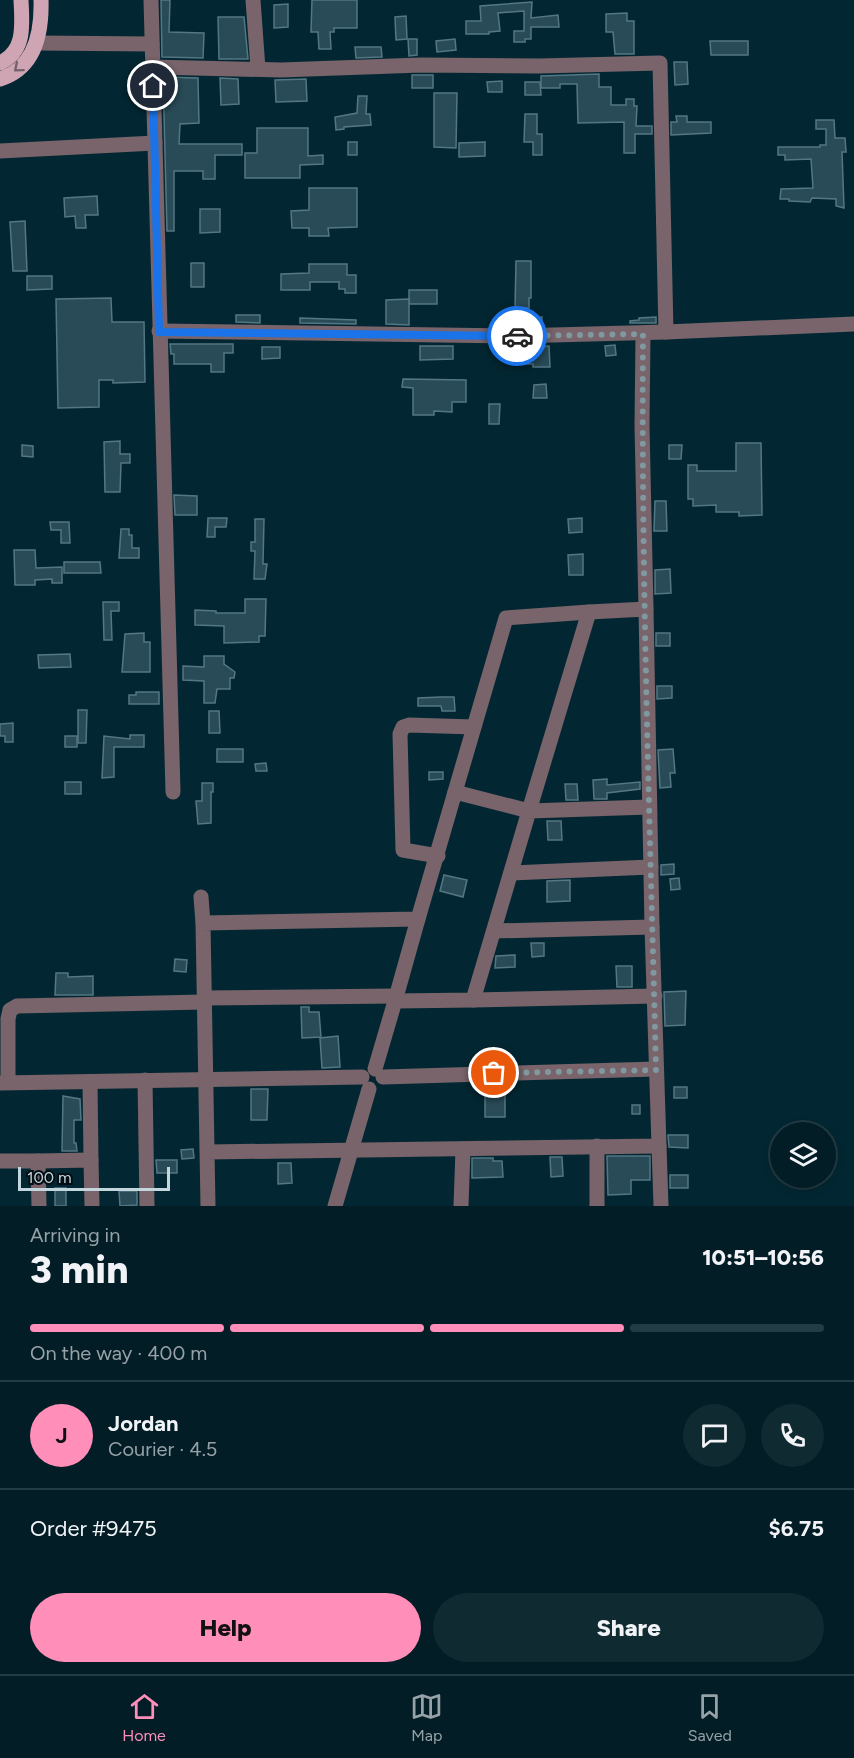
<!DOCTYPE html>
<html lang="en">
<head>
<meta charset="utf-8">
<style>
  :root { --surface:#021d26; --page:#102a32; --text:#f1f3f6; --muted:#96a2a7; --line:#233b43; --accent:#ff8eb9 }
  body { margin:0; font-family:Figtree,sans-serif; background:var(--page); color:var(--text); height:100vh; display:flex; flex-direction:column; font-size:22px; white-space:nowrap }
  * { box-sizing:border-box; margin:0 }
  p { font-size:20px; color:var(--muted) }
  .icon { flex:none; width:33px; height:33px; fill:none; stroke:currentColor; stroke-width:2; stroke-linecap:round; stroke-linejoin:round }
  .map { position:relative; height:1206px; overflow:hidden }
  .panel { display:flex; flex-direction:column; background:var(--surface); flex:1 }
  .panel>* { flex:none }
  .controls { position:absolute; left:770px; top:1122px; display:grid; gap:12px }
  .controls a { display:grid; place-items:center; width:66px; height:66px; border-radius:50%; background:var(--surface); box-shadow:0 3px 9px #0003,0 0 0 2px var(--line); font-size:30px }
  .scale { position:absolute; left:18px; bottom:15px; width:152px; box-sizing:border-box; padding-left:6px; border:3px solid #c3d6dd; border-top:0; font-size:16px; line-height:21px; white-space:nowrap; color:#c3d6dd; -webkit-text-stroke:4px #020e13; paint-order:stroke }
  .pin { position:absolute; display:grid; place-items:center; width:51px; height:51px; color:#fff; margin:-26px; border:3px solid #fff; border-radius:50%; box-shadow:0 2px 6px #0007 }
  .courier { position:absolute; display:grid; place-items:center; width:60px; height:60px; margin:-30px; border:4px solid #1a73e8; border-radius:50%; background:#fff; color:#222; box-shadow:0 2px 8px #0007 }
  .overview em { font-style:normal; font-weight:800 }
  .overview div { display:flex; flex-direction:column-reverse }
  .overview { display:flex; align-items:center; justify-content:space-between; height:102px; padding:0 30px }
  h1 { font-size:39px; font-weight:800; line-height:45px }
  .bar { display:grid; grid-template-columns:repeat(4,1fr); gap:9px 6px; align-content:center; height:72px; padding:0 30px }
  .bar i { height:8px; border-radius:4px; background:var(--line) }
  .bar .current { background:var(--accent) }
  .bar p { grid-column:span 4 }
  .line { display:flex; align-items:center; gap:15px; padding:0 30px; border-top:2px solid var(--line) }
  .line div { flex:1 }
  .round { display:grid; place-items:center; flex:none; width:63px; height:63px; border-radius:32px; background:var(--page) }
  .primary-button { display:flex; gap:12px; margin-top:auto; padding:12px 30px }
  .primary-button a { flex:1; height:69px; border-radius:36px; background:var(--accent); color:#111; font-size:24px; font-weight:800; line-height:69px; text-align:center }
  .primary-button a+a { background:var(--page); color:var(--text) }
  .tab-bar { display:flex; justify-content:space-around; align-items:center; height:84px; border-top:2px solid var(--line); background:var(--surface); font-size:16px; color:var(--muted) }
  .tab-bar a { display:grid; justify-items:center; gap:3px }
  .tab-bar .current { color:var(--accent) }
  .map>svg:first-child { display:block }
  .building { fill:#294b57; stroke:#547784; stroke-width:1.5 }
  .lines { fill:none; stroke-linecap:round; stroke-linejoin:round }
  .minor { stroke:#78646a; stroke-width:15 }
  .major { stroke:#cfa5b3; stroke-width:15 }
  .oneway { stroke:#73616b }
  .done { stroke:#8099a1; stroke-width:6; stroke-dasharray:0 10.8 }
  .route { stroke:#1a73e8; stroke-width:8 }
</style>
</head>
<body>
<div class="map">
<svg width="854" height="1206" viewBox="0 0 854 1206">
  <rect width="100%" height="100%" fill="#032732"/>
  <g class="building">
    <path d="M 161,0 L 170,0 L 169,32 L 204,33 L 203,58 L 162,57 Z"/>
    <path d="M 312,0 L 357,0 L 357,28 L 334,28 L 334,32 L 330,32 L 331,49 L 319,49 L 318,32 L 311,32 Z"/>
    <path d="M 532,2 L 531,18 L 558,15 L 559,27 L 531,27 L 531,39 L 525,39 L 525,42 L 514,42 L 514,31 L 524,31 L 524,11 L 498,13 L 500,31 L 489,32 L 489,34 L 466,34 L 466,21 L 481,21 L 480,6 Z"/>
    <path d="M 288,4 L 288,27 L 274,28 L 274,5 Z"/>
    <path d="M 627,13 L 627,21 L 634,21 L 634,54 L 615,54 L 613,32 L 606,32 L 606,14 Z"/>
    <path d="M 406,16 L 407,39 L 396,40 L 395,17 Z"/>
    <path d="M 218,17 L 244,17 L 248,59 L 219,59 Z"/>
    <path d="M 408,39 L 417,39 L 417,55 L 409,56 Z"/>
    <path d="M 455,39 L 456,50 L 437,52 L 436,41 Z"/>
    <path d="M 710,41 L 748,41 L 748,55 L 711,55 Z"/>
    <path d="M 355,47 L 381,47 L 382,57 L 356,58 Z"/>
    <path d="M 674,62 L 687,62 L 688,84 L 675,85 Z"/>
    <path d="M 599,74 L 599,87 L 611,87 L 611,105 L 626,105 L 626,99 L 634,99 L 634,106 L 637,106 L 636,126 L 652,126 L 652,134 L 635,134 L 635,153 L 624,153 L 624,122 L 578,123 L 577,84 L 560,84 L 560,88 L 541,88 L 541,76 Z"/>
    <rect x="412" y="75" width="21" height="13"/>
    <path d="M 163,77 L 198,78 L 199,123 L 180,124 L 179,144 L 242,144 L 242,155 L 215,155 L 215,179 L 203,179 L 203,171 L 174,171 L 174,231 L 167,231 Z"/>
    <path d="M 220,78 L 238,79 L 239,104 L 221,105 Z"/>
    <path d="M 306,79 L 307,101 L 276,102 L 275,80 Z"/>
    <path d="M 502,81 L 502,92 L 488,92 L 487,82 Z"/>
    <path d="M 525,82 L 540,82 L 541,95 L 525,95 Z"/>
    <path d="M 434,93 L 457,93 L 456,148 L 434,147 Z"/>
    <path d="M 358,96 L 367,96 L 366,114 L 370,114 L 371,125 L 344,127 L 344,129 L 336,130 L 335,117 L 357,113 Z"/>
    <path d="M 525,114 L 537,114 L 537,134 L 542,134 L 542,155 L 533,155 L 533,142 L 524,142 Z"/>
    <path d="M 676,116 L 687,116 L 687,122 L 711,122 L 711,133 L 671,135 L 671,122 L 677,122 Z"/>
    <path d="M 816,120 L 834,120 L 835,138 L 845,138 L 846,152 L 842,152 L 844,208 L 836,206 L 836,199 L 812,198 L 810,202 L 789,201 L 789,199 L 780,199 L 781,189 L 813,188 L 811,159 L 785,160 L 785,155 L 778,155 L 778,147 L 820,147 L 820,145 L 826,145 L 826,129 L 816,129 Z"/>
    <path d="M 257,128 L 308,128 L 308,156 L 323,155 L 323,164 L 300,165 L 300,178 L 245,178 L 245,153 L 257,153 Z"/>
    <rect x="348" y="142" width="9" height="13"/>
    <path d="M 485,142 L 485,156 L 459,157 L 459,143 Z"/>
    <path d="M 309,188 L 357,188 L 357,227 L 328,228 L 329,236 L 309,236 L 309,228 L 292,228 L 291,211 L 309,210 Z"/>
    <path d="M 97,196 L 98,215 L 85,215 L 86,228 L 76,228 L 75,216 L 65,217 L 64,198 Z"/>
    <path d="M 200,209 L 220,209 L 220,232 L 200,233 Z"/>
    <path d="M 25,221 L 27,271 L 13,271 L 10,222 Z"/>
    <path d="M 516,261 L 531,261 L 531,298 L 529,298 L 529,308 L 515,308 Z"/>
    <rect x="191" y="263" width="13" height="24"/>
    <path d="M 309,264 L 347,264 L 347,275 L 356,275 L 356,293 L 345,293 L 345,289 L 339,289 L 339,282 L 310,282 L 310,290 L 281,290 L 281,274 L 309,273 Z"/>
    <path d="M 27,276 L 52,276 L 52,289 L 27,290 Z"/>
    <rect x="409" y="290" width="28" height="14"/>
    <path d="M 111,298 L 112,322 L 144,322 L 145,382 L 113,383 L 113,380 L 99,380 L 99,407 L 58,408 L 56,299 Z"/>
    <path d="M 409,299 L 409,325 L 386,324 L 386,300 Z"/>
    <path d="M 236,315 L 260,315 L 260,323 L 236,322 Z"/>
    <rect x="525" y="317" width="17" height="9"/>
    <path d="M 656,317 L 656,323 L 630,323 L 630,321 L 639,320 L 639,318 Z"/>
    <path d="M 300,318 L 356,320 L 356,324 L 300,323 Z"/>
    <path d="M 170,344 L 233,344 L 233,353 L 224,353 L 224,372 L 211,372 L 211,364 L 174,364 L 174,354 L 171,354 Z"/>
    <path d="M 615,345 L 616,355 L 606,356 L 605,346 Z"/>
    <path d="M 420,346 L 453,346 L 453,359 L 420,360 Z"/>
    <path d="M 549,346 L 550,367 L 533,367 L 533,364 L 520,364 L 520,359 L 505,359 L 505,349 L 541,349 L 540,347 Z"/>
    <path d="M 262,347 L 280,347 L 280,358 L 262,359 Z"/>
    <path d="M 403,379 L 466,380 L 466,402 L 452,402 L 452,412 L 434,411 L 434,415 L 413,415 L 413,388 L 402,387 Z"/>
    <path d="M 546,384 L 547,398 L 533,398 L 534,385 Z"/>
    <path d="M 489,404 L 500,404 L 499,424 L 489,424 Z"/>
    <path d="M 120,441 L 120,454 L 130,454 L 130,463 L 121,463 L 120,492 L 105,492 L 104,442 Z"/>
    <path d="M 736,443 L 761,443 L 762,515 L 739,516 L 739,512 L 716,512 L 716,505 L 693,506 L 693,499 L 688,499 L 688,465 L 697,465 L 697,471 L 736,471 Z"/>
    <path d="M 22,445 L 33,446 L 33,457 L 22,456 Z"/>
    <path d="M 669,445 L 682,445 L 681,459 L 669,459 Z"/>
    <path d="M 174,495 L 197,496 L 197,515 L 175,515 Z"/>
    <path d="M 655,501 L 666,501 L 667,531 L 654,531 Z"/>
    <path d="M 208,518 L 227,518 L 226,527 L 215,527 L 215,537 L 207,537 Z"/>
    <path d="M 582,518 L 582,532 L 569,533 L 568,519 Z"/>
    <path d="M 255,519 L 264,519 L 263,564 L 267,564 L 265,579 L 254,579 L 255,551 L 251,551 L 251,542 L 255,542 Z"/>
    <path d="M 50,522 L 69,522 L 70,543 L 61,543 L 61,530 L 51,530 Z"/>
    <path d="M 121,529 L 129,529 L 129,535 L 132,535 L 132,548 L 139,548 L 139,558 L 119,558 Z"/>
    <path d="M 14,550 L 35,550 L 36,568 L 62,567 L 62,583 L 52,583 L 52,579 L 35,580 L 35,585 L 15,585 Z"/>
    <path d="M 583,554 L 583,575 L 569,575 L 568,555 Z"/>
    <path d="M 64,562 L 100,562 L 101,573 L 64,573 Z"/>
    <path d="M 670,569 L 671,593 L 655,594 L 655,570 Z"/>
    <path d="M 245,599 L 266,599 L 265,636 L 259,636 L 259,642 L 224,643 L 224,626 L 195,625 L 195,610 L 216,611 L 216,613 L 245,613 Z"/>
    <path d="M 103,602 L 119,602 L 119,611 L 111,611 L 112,640 L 104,640 Z"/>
    <path d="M 144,633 L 144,642 L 150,642 L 150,672 L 122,672 L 125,634 Z"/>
    <rect x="656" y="633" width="14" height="13"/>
    <path d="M 70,654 L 71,667 L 39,668 L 38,655 Z"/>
    <path d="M 204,656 L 224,656 L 224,664 L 235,672 L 234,678 L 230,678 L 230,689 L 217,689 L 215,703 L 204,703 L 204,681 L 183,680 L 183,666 L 204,667 Z"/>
    <path d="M 657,686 L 672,686 L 672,698 L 657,699 Z"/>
    <path d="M 136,692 L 159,692 L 159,704 L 129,704 L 129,695 L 136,695 Z"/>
    <path d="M 441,697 L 454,697 L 455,711 L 442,711 L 441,706 L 418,706 L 418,698 Z"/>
    <path d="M 78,710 L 87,710 L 86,743 L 78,743 Z"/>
    <path d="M 209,711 L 219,711 L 220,733 L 209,733 Z"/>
    <path d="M 13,723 L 13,742 L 5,742 L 5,736 L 0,736 L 0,724 Z"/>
    <path d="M 130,735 L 144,735 L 144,747 L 114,747 L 114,777 L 102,778 L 104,736 L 130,739 Z"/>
    <rect x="65" y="736" width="12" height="11"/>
    <rect x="217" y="749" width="26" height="13"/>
    <path d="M 673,749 L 675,773 L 670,773 L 671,787 L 660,788 L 658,750 Z"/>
    <path d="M 266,763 L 267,771 L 256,771 L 255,764 Z"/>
    <path d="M 429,772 L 443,772 L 443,779 L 429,780 Z"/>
    <path d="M 607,779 L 607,785 L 640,782 L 640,789 L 607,793 L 607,799 L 594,799 L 593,780 Z"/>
    <rect x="65" y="782" width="16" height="12"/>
    <path d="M 202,783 L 213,783 L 213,792 L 211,792 L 211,823 L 198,824 L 196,801 L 202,801 Z"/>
    <path d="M 565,784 L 577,784 L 578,800 L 566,800 Z"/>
    <path d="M 547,821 L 561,821 L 562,840 L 548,840 Z"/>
    <path d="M 674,864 L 674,874 L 661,875 L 661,865 Z"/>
    <path d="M 444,875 L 467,880 L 463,897 L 440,891 Z"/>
    <path d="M 679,878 L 680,889 L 671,890 L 670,879 Z"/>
    <path d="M 570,880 L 570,901 L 547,902 L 547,881 Z"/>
    <path d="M 531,943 L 544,943 L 544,956 L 532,957 Z"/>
    <path d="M 515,955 L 515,967 L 495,968 L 496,956 Z"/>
    <path d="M 175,959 L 187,960 L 186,972 L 174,971 Z"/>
    <path d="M 616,966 L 632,966 L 632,987 L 617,987 Z"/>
    <path d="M 56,973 L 68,973 L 68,977 L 93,976 L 93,995 L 55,995 Z"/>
    <path d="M 686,991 L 685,1025 L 665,1026 L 664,992 Z"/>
    <path d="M 301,1007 L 309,1007 L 309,1012 L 319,1012 L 321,1037 L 302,1038 Z"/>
    <path d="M 338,1036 L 340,1067 L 322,1068 L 320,1038 Z"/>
    <rect x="674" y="1087" width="13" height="11"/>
    <path d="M 251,1089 L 268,1089 L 267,1120 L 251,1120 Z"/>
    <rect x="485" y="1089" width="20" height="28"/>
    <path d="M 63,1096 L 80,1099 L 81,1120 L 74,1120 L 74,1143 L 76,1143 L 77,1151 L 62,1151 Z"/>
    <rect x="632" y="1105" width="8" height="9"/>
    <path d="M 668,1135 L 688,1135 L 688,1148 L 669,1147 Z"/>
    <path d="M 193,1149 L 194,1158 L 182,1159 L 181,1150 Z"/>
    <path d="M 607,1156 L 650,1156 L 650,1180 L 631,1180 L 631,1194 L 608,1195 Z"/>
    <path d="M 550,1157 L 562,1157 L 563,1176 L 551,1177 Z"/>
    <path d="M 472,1158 L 493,1158 L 493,1161 L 502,1161 L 503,1177 L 472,1178 Z"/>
    <path d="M 156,1160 L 177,1160 L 177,1173 L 157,1173 Z"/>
    <path d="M 278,1163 L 291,1163 L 292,1183 L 278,1184 Z"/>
    <rect x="670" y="1175" width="18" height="13"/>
    <rect x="55" y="1188" width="11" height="18"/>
    <path d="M 119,1191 L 137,1191 L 137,1205 L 120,1206 Z"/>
  </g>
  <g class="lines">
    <g class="minor">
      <path d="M 151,0 L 173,792"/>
      <path d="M 253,0 L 258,69"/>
      <path d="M 37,43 L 152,44"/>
      <path d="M 152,67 L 281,70 L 421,65 L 539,66 L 660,63 L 666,332 L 515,336 L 159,331"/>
      <path d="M 0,151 L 155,143"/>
      <path d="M 666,332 L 854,324"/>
      <path d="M 643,334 L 642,426 L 646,609"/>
      <path d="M 455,792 L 506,618 L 589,612"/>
      <path d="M 438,856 L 403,850 L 400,734 L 403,727 L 409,725 L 474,727"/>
      <path d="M 511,873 L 651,867"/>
      <path d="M 201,897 L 203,923"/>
      <path d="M 494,931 L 652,927"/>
      <path d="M 204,998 L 396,996"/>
      <path d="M 473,1000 L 655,996"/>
      <path d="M 395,1001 L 418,919"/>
      <path d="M 375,1069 L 395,1001 L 473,1000 L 529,811 L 649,807"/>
      <path d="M 383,1077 L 656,1069"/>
      <path d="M 145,1080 L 147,1206"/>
      <path d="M 8,1082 L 8,1019 L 10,1010 L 17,1006 L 204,1002"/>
      <path d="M 90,1082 L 91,1160"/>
      <path d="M 0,1083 L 362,1077"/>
      <path d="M 659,1146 L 661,1206"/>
      <path d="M 208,1152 L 659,1146 L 652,927 L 646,609 L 589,612 L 529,811 L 455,792 L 418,919 L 203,923 L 208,1206"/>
      <path d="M 0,1161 L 38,1161 L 39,1206"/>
      <path d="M 38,1161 L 91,1160 L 92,1206"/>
      <path d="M 335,1206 L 369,1089"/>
      <path d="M 461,1206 L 463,1149"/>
      <path d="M 597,1206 L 597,1146"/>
    </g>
    <g class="major">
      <path d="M 0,63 C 26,51 22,24 21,0"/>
      <path d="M 0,79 C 35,68 42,33 41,0"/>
    </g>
  </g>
  <defs><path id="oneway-chevron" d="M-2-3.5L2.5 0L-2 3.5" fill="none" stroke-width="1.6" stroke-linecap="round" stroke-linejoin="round" transform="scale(1.5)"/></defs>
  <use class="oneway" href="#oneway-chevron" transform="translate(18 68) rotate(140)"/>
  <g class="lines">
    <path class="done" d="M 494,1073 L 656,1070 C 650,824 641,579 643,334 L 517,336"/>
    <path class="route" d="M 153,86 L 159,332 L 517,336"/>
  </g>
</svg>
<div class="controls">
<a><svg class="icon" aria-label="layers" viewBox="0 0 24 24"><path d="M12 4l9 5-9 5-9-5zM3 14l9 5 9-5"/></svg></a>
</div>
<div class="scale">100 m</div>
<div class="pin" style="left:494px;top:1073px;background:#ea580c"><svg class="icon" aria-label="bag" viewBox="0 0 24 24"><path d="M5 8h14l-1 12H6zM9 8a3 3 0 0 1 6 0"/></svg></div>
<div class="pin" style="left:153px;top:86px;background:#1f2937"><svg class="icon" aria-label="home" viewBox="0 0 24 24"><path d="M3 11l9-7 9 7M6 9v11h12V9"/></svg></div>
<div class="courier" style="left:517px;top:336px"><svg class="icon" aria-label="car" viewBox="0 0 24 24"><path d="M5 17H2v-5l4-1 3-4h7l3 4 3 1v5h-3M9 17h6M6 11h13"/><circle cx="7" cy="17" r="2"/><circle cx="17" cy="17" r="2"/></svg></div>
</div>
<section class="panel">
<div class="overview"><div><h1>3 min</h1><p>Arriving in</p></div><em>10:51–10:56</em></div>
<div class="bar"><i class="current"></i><i class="current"></i><i class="current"></i><i></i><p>On the way · 400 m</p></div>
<div class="line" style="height:108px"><b class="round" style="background:var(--accent);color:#111">J</b><div><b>Jordan</b><p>Courier · 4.5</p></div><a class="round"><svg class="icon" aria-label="chat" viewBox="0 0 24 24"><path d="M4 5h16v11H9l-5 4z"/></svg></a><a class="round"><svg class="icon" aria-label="phone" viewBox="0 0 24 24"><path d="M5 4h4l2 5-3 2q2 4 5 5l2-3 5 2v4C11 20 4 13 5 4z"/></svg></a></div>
<div class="line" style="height:78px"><div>Order #9475</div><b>$6.75</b></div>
<div class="primary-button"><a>Help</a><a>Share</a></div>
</section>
<nav class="tab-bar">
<a class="current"><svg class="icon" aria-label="home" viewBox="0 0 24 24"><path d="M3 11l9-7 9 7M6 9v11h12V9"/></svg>Home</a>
<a><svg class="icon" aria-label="map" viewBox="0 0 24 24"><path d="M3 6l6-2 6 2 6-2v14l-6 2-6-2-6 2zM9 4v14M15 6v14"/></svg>Map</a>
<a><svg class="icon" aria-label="saved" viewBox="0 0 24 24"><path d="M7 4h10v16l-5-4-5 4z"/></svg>Saved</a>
</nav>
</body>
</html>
